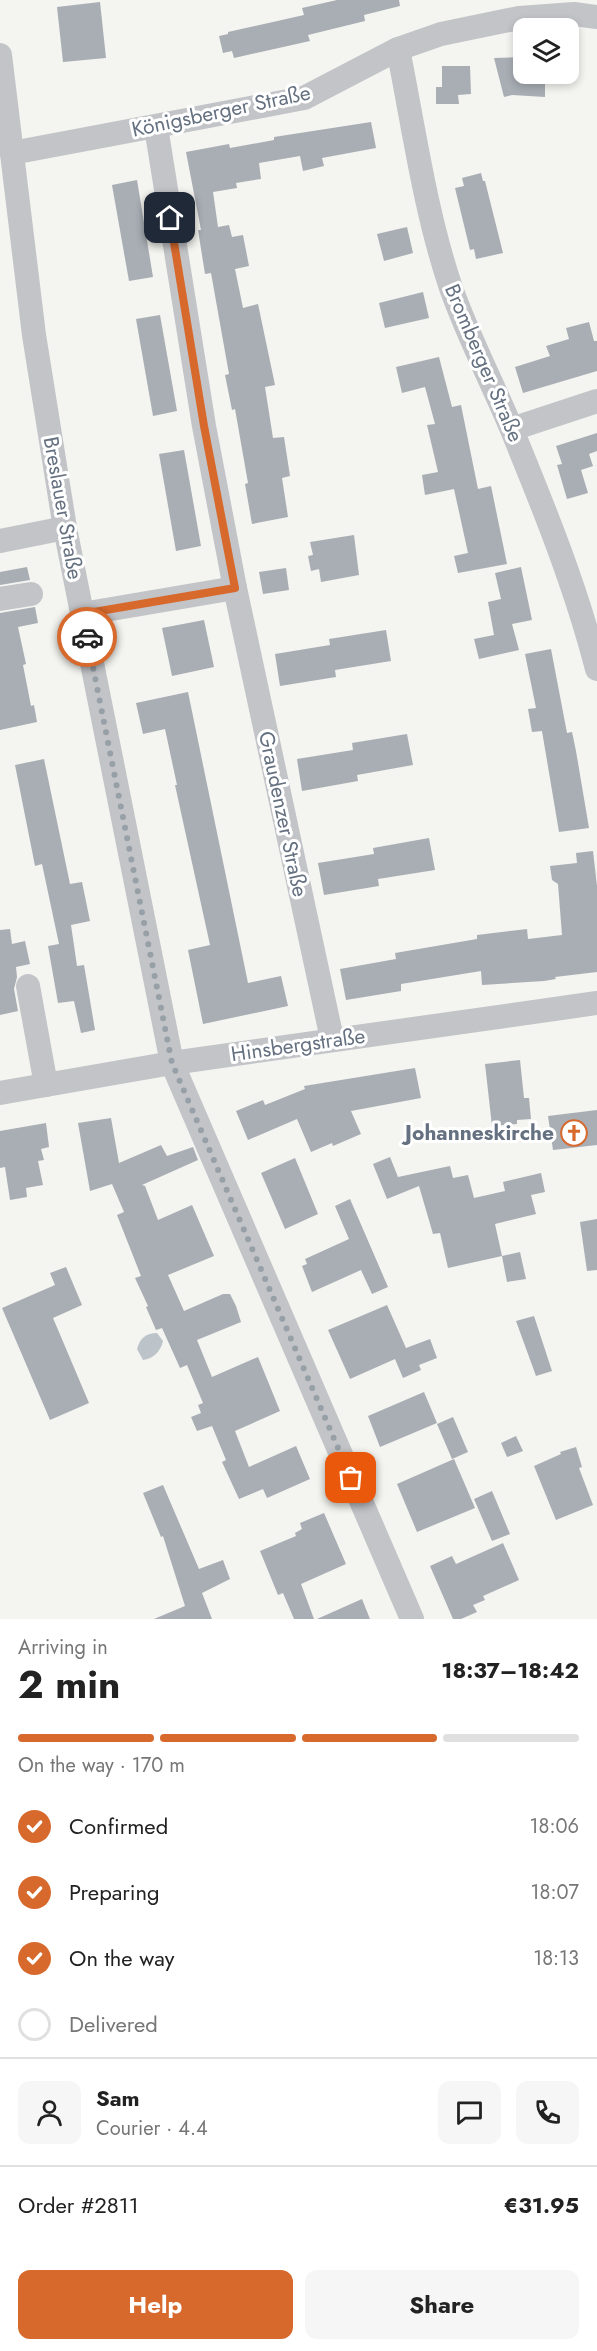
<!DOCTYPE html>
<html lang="en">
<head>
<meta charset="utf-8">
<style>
  :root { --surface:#fff; --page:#f6f6f6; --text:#222; --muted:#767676; --line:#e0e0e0; --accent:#d7692d }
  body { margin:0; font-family:Jost,sans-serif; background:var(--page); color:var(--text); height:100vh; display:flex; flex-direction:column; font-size:22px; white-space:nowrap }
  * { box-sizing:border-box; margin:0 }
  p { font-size:20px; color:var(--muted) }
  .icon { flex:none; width:33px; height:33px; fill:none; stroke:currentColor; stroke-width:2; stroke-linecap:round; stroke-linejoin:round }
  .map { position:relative; height:1619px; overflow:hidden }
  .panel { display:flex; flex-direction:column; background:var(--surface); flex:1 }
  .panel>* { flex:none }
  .fabs { position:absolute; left:513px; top:18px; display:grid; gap:12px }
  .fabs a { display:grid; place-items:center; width:66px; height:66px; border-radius:12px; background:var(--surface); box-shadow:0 3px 9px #0003; font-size:30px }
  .pin { position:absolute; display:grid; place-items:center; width:51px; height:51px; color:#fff; margin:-26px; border-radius:12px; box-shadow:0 3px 9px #0006 }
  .courier { position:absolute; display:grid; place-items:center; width:60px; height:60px; margin:-30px; border:4px solid #d7692d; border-radius:50%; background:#fff; color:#222; box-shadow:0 2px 8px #0007 }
  .head em { font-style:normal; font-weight:700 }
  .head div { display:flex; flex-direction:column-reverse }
  .head { display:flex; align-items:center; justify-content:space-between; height:102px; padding:0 18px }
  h1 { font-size:39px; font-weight:700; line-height:45px }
  .bar { display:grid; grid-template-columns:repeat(4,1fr); gap:9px 6px; align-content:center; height:72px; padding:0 18px }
  .bar i { height:8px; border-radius:4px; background:var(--line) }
  .bar .active { background:var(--accent) }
  .bar p { grid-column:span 4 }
  .line { display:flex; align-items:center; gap:15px; padding:0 18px; border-top:2px solid var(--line) }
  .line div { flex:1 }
  .round { display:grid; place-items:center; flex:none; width:63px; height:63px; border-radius:12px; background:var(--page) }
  ol { padding:0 18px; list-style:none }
  li { display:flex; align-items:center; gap:18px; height:66px }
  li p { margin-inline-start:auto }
  li .icon { padding:6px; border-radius:50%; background:var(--accent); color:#fff; stroke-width:4 }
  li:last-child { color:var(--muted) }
  li i { width:33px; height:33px; border:3px solid var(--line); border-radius:50% }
  .cta { display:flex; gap:12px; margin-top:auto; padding:12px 18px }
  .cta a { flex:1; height:69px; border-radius:12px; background:var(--accent); color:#fff; font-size:24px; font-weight:700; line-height:69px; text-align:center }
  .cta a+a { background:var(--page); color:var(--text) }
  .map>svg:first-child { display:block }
  .water { fill:#bcc4ca }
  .building { fill:#a8aeb4 }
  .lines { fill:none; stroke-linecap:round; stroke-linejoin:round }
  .minor { stroke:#c2c4c8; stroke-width:24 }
  .done { stroke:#979fa7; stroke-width:6; stroke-dasharray:0 10.8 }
  .route { stroke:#d7692d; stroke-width:8 }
  .labels { text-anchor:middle; stroke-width:6; stroke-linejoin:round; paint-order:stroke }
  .street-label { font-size:21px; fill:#657180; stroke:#fff }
  .poi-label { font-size:21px; font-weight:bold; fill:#657180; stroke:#fff; text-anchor:end }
</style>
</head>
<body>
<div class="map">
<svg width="597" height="1619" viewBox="0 0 597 1619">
  <rect width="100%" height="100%" fill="#f4f4f0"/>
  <path class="water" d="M 157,1333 L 163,1341 C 161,1351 153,1359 143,1360 L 137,1349 C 140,1338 146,1333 157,1333 Z"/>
  <g class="building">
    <path d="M 337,0 L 399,0 L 400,6 L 364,15 L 365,21 L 308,35 L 310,41 L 234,58 L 232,51 L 223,53 L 219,36 L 228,34 L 228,32 L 304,15 L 302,8 Z"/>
    <path d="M 100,2 L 106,58 L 63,62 L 57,7 Z"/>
    <path d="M 524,57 L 524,74 L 545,74 L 545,97 L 512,95 L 504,97 L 494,58 Z"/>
    <path d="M 442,66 L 470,66 L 471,94 L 458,95 L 459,104 L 436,104 L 436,87 L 442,87 Z"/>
    <path d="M 371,122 L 376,148 L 322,158 L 324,166 L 303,171 L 300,156 L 259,163 L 261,179 L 236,183 L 237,188 L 213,192 L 218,227 L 229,225 L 232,237 L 243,235 L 249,266 L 235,269 L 243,308 L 258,304 L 275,385 L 265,387 L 273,438 L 284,437 L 290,476 L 282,478 L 288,517 L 252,524 L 245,484 L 248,483 L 235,409 L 232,410 L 225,375 L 229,374 L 211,273 L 205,274 L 198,230 L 201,230 L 186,152 L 229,144 L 230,148 L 274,140 L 274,137 Z"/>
    <path d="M 481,173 L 483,181 L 485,181 L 503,253 L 476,259 L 474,249 L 470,250 L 455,188 L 464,186 L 462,178 Z"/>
    <path d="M 137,180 L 153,277 L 129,281 L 112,185 Z"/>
    <path d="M 407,227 L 413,253 L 384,261 L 377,234 Z"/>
    <path d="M 423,292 L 429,318 L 385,328 L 379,303 Z"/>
    <path d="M 160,315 L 177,411 L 153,416 L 136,319 Z"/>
    <path d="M 589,322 L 594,341 L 597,341 L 597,371 L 523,393 L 515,367 L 550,356 L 546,346 L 569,339 L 566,328 Z"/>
    <path d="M 439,357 L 452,407 L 461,405 L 478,489 L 491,486 L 507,564 L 458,573 L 454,556 L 468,553 L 454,489 L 425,495 L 422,475 L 438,472 L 427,425 L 435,424 L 425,387 L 402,393 L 396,367 Z"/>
    <path d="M 597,433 L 597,451 L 589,454 L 593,466 L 581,470 L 588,493 L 567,499 L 557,465 L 562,464 L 556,446 Z"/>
    <path d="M 184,450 L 201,546 L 176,551 L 159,454 Z"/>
    <path d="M 354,535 L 359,575 L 321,582 L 319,569 L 311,571 L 308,556 L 313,555 L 310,542 Z"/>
    <path d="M 27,567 L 30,580 L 0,585 L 0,572 Z"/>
    <path d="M 521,567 L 532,620 L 512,624 L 519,650 L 479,659 L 474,639 L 494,635 L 488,602 L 501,599 L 495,573 Z"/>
    <path d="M 286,568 L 289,590 L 263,594 L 259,572 Z"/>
    <path d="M 35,607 L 38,623 L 18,627 L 26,664 L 23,665 L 31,706 L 34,705 L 37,722 L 0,730 L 0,613 Z"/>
    <path d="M 204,620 L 214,667 L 172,676 L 162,628 Z"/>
    <path d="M 386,630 L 391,661 L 335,670 L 336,677 L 280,686 L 275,654 L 330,645 L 329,639 Z"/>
    <path d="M 551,649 L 567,733 L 572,732 L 576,751 L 589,828 L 559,832 L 542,731 L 532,732 L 528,709 L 536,708 L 525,654 Z"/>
    <path d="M 188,692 L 248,983 L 281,976 L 288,1006 L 203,1024 L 188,950 L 210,945 L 175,785 L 177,785 L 165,729 L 143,734 L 136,703 Z"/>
    <path d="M 407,734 L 413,765 L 357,775 L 358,781 L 302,791 L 297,759 L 353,750 L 352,743 Z"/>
    <path d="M 44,759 L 70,884 L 82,882 L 90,921 L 71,925 L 77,966 L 84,965 L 95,1030 L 81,1033 L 74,1001 L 58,1003 L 48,946 L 59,944 L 42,864 L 35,866 L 15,765 Z"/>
    <path d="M 429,838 L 435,870 L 378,879 L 379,886 L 324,895 L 318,863 L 374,854 L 373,848 Z"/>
    <path d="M 593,851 L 597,886 L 597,972 L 555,977 L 556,979 L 544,981 L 482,985 L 481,971 L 401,984 L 401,991 L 346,1000 L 340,969 L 396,959 L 395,953 L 477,939 L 477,935 L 527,929 L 528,939 L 562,935 L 558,884 L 552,880 L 550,866 L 577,863 L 576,853 Z"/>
    <path d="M 10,929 L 12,944 L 25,941 L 30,964 L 16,967 L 17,977 L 14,989 L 18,1011 L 0,1015 L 0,930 Z"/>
    <path d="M 520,1060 L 524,1098 L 529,1098 L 531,1119 L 517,1120 L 517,1124 L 492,1126 L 485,1064 Z"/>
    <path d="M 415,1068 L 421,1098 L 351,1111 L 361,1134 L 333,1146 L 332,1143 L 311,1152 L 297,1119 L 248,1140 L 236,1111 L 263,1100 L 265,1105 L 305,1089 L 304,1086 Z"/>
    <path d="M 597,1110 L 597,1145 L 553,1150 L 548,1116 Z"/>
    <path d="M 111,1118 L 119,1163 L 161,1145 L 167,1156 L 193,1147 L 198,1160 L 142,1185 L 145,1186 L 158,1220 L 192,1205 L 214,1256 L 168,1275 L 184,1311 L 223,1294 L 230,1294 L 236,1306 L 241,1322 L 197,1340 L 212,1377 L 258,1357 L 280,1411 L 235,1431 L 249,1467 L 296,1446 L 310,1479 L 267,1498 L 263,1489 L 239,1499 L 222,1462 L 226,1460 L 212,1426 L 197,1431 L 191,1417 L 201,1413 L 198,1405 L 203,1403 L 187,1365 L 180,1368 L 162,1328 L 156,1330 L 146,1307 L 148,1306 L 135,1278 L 141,1276 L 117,1215 L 124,1212 L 112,1184 L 90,1191 L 78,1123 Z"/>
    <path d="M 46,1123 L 49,1147 L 41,1149 L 44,1160 L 38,1161 L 43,1185 L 26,1188 L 27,1197 L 10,1200 L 5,1167 L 0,1168 L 0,1131 Z"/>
    <path d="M 390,1157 L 398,1177 L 450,1166 L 453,1178 L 468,1175 L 474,1198 L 505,1191 L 503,1182 L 541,1173 L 545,1192 L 531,1195 L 536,1214 L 495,1224 L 502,1256 L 448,1268 L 440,1233 L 433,1234 L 419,1186 L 387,1199 L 373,1164 Z"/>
    <path d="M 295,1158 L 318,1214 L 285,1229 L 261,1173 Z"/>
    <path d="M 350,1199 L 388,1287 L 372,1294 L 361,1270 L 312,1292 L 302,1266 L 307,1264 L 305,1259 L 349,1239 L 335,1206 Z"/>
    <path d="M 597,1219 L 597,1270 L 587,1271 L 580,1222 Z"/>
    <path d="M 520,1252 L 526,1279 L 507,1282 L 502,1256 Z"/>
    <path d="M 66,1267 L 82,1305 L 53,1318 L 89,1403 L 50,1420 L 2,1308 L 55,1285 L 50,1273 Z"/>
    <path d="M 387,1305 L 406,1348 L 430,1339 L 437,1358 L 419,1365 L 421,1370 L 403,1378 L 395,1359 L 350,1379 L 328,1330 Z"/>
    <path d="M 534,1316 L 552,1371 L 536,1376 L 516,1321 Z"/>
    <path d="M 424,1392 L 437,1423 L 380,1447 L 368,1416 Z"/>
    <path d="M 453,1417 L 468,1452 L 452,1459 L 437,1424 Z"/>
    <path d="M 516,1436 L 523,1451 L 507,1457 L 501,1443 Z"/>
    <path d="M 576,1447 L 582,1467 L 579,1468 L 593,1505 L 556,1520 L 534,1466 L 561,1454 L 560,1452 Z"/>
    <path d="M 454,1459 L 475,1508 L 417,1532 L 397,1484 Z"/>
    <path d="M 163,1485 L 199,1569 L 223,1560 L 230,1579 L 202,1593 L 212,1619 L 154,1619 L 185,1606 L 163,1536 L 161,1537 L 143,1493 Z"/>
    <path d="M 492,1491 L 510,1534 L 492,1541 L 474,1499 Z"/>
    <path d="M 324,1513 L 346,1564 L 301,1584 L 314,1619 L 294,1619 L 283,1593 L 278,1595 L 260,1551 L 296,1536 L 295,1533 L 302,1529 L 300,1523 Z"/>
    <path d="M 503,1543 L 519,1580 L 483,1596 L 485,1600 L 473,1605 L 477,1612 L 461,1619 L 453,1619 L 430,1566 L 452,1556 L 456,1564 Z"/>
    <path d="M 362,1599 L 370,1619 L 317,1619 Z"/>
  </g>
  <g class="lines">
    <g class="minor">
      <path d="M 398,49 C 414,129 425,211 451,288 C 468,336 492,382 512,430 C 544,508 576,587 597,669"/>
      <path d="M 0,55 L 34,335 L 65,528 L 172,1063 L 412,1619"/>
      <path d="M 156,127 L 204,426 L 235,588 L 332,1039"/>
      <path d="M 12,153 L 304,98 L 398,49 L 441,34 L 519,18 L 574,14 L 597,17"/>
      <path d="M 512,429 L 597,401"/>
      <path d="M 0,541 L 65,528"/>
      <path d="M 0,599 L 31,594"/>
      <path d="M 82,614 L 235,588"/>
      <path d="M 28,986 L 46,1085"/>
      <path d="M 0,1093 L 172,1063 L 597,1003"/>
    </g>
  </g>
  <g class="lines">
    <path class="done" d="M 87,637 L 172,1063 L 351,1478"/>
    <path class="route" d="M 87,637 L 82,614 L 235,588 L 204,426 L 170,218"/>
  </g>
  <defs>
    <g id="church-ring" transform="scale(1.35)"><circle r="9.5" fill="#fff" stroke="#d7692d" stroke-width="1.5"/><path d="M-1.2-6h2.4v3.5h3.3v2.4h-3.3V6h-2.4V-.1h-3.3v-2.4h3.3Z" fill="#d7692d"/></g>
  </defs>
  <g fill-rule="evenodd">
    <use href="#church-ring" x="574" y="1133"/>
  </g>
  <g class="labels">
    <g class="street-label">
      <text transform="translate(221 111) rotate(-12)" y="7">Königsberger Straße</text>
      <text transform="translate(484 363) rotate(67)" y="7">Bromberger Straße</text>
      <text transform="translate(63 508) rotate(80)" y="7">Breslauer Straße</text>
      <text transform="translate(283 814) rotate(78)" y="7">Graudenzer Straße</text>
      <text transform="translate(298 1045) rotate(-8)" y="7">Hinsbergstraße</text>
    </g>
    <g class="poi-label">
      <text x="554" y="1140">Johanneskirche</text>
    </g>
  </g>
</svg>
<div class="fabs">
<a><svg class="icon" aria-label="layers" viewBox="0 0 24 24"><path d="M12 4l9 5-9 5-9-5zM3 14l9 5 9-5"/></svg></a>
</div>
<div class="pin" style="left:351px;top:1478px;background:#ea580c"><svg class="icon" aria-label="bag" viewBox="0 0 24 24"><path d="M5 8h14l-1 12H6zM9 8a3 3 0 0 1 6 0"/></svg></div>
<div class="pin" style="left:170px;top:218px;background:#1f2937"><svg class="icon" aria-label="home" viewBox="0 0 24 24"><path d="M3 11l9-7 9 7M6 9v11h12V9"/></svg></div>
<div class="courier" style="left:87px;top:637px"><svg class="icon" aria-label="car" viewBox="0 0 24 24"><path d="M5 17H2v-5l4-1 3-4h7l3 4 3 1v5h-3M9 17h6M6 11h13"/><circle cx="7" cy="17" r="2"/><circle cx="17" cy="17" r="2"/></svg></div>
</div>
<section class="panel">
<div class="head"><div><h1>2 min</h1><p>Arriving in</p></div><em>18:37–18:42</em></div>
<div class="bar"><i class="active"></i><i class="active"></i><i class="active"></i><i></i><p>On the way · 170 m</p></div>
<ol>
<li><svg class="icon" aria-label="check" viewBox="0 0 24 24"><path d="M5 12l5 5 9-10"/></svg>Confirmed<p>18:06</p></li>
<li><svg class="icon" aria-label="check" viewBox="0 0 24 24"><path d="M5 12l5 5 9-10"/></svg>Preparing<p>18:07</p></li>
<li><svg class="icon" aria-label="check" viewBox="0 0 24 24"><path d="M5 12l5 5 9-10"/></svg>On the way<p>18:13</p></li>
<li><i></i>Delivered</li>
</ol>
<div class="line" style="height:108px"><a class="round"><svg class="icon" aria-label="person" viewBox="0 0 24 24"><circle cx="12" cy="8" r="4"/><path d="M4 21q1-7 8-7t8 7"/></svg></a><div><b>Sam</b><p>Courier · 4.4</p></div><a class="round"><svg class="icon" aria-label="chat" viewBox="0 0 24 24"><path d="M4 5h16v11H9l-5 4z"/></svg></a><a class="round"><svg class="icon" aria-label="phone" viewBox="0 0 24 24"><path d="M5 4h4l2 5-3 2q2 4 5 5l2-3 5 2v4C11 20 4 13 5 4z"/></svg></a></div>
<div class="line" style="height:78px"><div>Order #2811</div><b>€31.95</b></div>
<div class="cta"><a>Help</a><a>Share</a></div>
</section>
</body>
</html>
